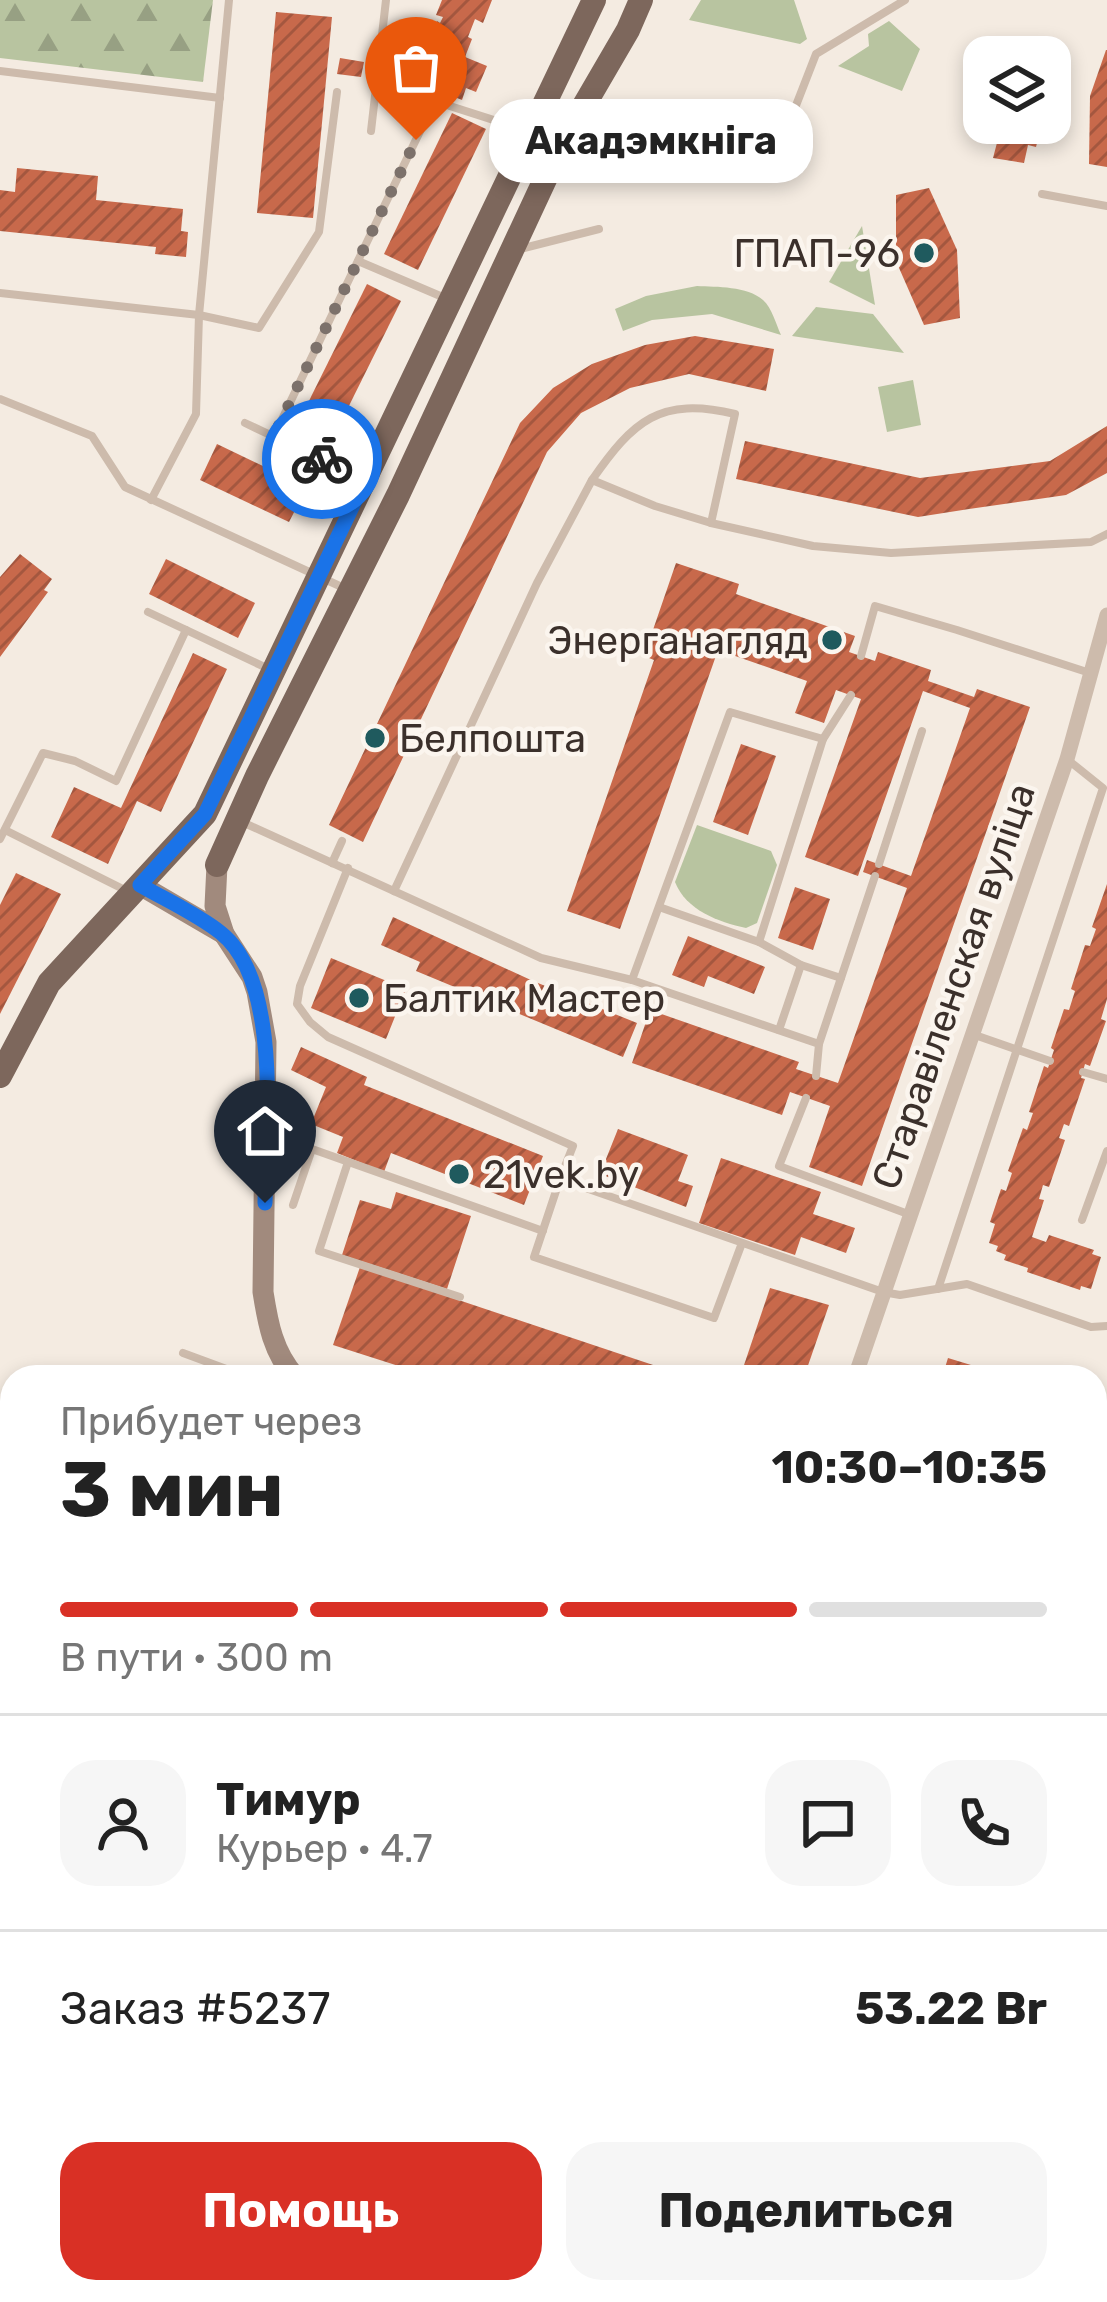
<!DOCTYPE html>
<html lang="ru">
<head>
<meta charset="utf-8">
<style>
  :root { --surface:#fff; --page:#f6f6f6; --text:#222; --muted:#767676; --line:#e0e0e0; --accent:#d93025 }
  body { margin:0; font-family:Rubik,sans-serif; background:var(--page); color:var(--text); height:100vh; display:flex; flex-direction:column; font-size:45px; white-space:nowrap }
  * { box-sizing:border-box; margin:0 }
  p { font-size:39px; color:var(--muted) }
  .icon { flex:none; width:66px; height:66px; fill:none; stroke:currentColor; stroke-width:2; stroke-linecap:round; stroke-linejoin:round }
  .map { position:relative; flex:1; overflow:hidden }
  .sheet { position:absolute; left:0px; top:1365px; width:1107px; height:939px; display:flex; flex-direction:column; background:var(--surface); border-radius:36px 36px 0 0; box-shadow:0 6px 18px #0003 }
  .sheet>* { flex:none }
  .tools { position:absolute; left:963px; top:36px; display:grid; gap:24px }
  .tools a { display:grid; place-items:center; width:108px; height:108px; border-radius:24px; background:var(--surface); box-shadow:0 6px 18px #0003; font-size:60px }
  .pin { position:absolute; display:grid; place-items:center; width:102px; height:102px; color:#fff; margin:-123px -51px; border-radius:50% 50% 50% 0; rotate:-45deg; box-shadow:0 0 12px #0007 }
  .pin .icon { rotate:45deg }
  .courier { position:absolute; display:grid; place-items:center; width:120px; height:120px; margin:-60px; border:9px solid #1a73e8; border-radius:50%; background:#fff; color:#222; box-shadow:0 3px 15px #0007 }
  .bubble { position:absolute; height:84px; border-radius:36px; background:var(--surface); box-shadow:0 6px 18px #0003; font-size:39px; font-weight:700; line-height:84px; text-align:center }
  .headline em { font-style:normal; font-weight:700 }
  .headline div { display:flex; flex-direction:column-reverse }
  .headline { display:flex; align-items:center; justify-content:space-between; height:204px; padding:0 60px }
  h1 { font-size:78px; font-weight:700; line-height:90px }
  .bar { display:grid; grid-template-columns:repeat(4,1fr); gap:18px 12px; align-content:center; height:144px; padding:0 60px }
  .bar i { height:15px; border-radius:9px; background:var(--line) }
  .bar .current { background:var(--accent) }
  .bar p { grid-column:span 4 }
  .line { display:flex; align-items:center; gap:30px; padding:0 60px; border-top:3px solid var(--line) }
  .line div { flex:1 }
  .round { display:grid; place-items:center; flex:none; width:126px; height:126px; border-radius:36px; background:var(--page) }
  .cta { display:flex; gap:24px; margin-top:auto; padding:24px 60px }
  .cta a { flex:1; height:138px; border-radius:36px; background:var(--accent); color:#fff; font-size:48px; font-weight:700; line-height:138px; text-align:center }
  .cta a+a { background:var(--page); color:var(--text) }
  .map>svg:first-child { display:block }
  .green { fill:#b8c4a0 }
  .forest { fill:url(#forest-firs) }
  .building { fill:url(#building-hatch) }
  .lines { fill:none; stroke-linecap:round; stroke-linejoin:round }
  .service { stroke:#cdbbac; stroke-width:8 }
  .minor { stroke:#cdbbac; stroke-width:15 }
  .secondary { stroke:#a18a7d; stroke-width:21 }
  .primary { stroke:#7d675c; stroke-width:24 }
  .done { stroke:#7c716b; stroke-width:12; stroke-dasharray:0 21.6 }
  .route { stroke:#1a73e8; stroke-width:15 }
  .poi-dot { fill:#1f5a5e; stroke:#fbf5ee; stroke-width:4.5 }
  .labels { text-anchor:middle; stroke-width:9; stroke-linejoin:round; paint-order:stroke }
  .poi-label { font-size:39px; fill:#3b302b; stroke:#fbf5ee; text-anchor:start }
  .street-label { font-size:39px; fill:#3b302b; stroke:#fbf5ee }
</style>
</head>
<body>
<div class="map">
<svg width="1107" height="2302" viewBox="0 0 1107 2302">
  <defs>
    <pattern id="forest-firs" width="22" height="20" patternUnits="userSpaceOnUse" patternTransform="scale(3)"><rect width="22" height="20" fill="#b8c4a0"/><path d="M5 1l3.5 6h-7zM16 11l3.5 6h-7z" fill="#97a083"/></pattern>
    <pattern id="building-hatch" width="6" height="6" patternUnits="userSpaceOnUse" patternTransform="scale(3)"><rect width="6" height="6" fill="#c8694b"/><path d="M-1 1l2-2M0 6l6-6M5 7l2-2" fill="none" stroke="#a4573f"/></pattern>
  </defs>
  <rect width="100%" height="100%" fill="#f4ebe1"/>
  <g class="green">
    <path d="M 701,0 L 794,0 L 807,39 L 800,44 L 689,20 Z"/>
    <path d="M 889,21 L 920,49 L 902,91 L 838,66 L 869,46 L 868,34 Z"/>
    <path d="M 862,226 L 875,305 L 829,282 Z"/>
    <path d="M 697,286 C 717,287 747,286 763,300 C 772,308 776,324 781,335 L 712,314 L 652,320 L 623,331 L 615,309 L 646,296 Z"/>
    <path d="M 816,307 L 873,314 L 904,353 L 792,336 Z"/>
    <path d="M 913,380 L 921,425 L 887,432 L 878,387 Z"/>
    <path d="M 697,825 L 771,851 L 777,865 L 757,923 L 746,928 C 718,922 686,910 675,882 Z"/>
  </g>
  <path class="forest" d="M 0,0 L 213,0 L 203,82 L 0,58 Z"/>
  <g class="building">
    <path d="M 442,0 L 492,0 L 483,23 L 475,19 L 468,37 L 472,39 L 465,57 L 487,66 L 476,92 L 466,88 L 462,100 L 427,86 L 443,48 L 428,42 L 437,21 L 440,23 L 443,17 L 436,15 Z"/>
    <path d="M 276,12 L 332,17 L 313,218 L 257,213 Z"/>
    <path d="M 1106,50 L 1107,50 L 1107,167 L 1089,164 L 1090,96 Z"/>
    <path d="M 340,58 L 364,62 L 361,77 L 337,74 Z"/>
    <path d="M 452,113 L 486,129 L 418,270 L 384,254 Z"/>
    <path d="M 1011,123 L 1042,123 L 1036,147 L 1028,145 L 1024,163 L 993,158 L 998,139 L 1008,141 Z"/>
    <path d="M 17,168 L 98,176 L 96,200 L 183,209 L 181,231 L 188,232 L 186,257 L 155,254 L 156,247 L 0,231 L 0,190 L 15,192 Z"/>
    <path d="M 929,188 L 957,250 L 960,318 L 924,325 L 896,261 L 896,195 Z"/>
    <path d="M 367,284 L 401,301 L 332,440 L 298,423 Z"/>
    <path d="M 695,336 L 774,349 L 766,391 L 689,374 L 630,388 L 581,413 L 547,452 L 363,842 L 329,825 L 520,423 L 553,388 L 592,364 L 645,345 Z"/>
    <path d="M 1107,426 L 1107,473 L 1066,495 L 969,509 L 918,517 L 736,479 L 745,441 L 920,478 L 1050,461 Z"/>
    <path d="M 217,444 L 307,487 L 289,522 L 200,480 Z"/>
    <path d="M 20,554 L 52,579 L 44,590 L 48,592 L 0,657 L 0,577 Z"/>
    <path d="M 166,559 L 255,603 L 238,638 L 149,594 Z"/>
    <path d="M 676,563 L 739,584 L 736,594 L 855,636 L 849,652 L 875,661 L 878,652 L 931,670 L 928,681 L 974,697 L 977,689 L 1030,707 L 862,1186 L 809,1167 L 830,1106 L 790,1092 L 782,1115 L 632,1063 L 650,1010 L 799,1062 L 796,1069 L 838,1083 L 907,888 L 863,872 L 867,860 L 911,876 L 970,708 L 923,691 L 858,876 L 805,857 L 861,699 L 836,690 L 824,723 L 795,713 L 807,681 L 718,650 L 620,929 L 567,911 L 654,660 L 644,656 Z"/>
    <path d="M 193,653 L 227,669 L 161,812 L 137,801 L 108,864 L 51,837 L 74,787 L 121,808 Z"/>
    <path d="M 741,744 L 776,756 L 748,835 L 713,822 Z"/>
    <path d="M 16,873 L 61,894 L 0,1014 L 0,905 Z"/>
    <path d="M 1107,884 L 1107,999 L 1101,1019 L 1106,1021 L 1090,1066 L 1085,1064 L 1081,1078 L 1085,1079 L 1069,1126 L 1064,1124 L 1059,1138 L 1065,1140 L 1049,1187 L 1043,1185 L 1039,1199 L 1044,1200 L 1032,1237 L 1046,1242 L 1049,1235 L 1094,1250 L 1092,1254 L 1101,1257 L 1091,1289 L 1081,1286 L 1080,1290 L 1027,1272 L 1028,1268 L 1004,1260 L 1006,1255 L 996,1251 L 998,1246 L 989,1243 L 995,1224 L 990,1222 L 1001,1189 L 1006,1191 L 1012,1173 L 1008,1171 L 1023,1128 L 1027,1130 L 1033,1113 L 1029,1112 L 1044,1066 L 1048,1068 L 1054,1050 L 1051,1048 L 1064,1009 L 1069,1010 L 1075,991 L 1071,989 L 1085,945 L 1090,946 L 1096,929 L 1092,927 Z"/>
    <path d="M 795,887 L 830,899 L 813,950 L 778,938 Z"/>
    <path d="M 393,917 L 533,981 L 637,1023 L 623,1057 L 416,971 L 420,962 L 381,945 Z"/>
    <path d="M 688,936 L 765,967 L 754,994 L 708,976 L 704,987 L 672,975 Z"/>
    <path d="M 331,958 L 406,989 L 386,1039 L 311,1008 Z"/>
    <path d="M 301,1047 L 367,1077 L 364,1085 L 543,1156 L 524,1205 L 391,1153 L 384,1172 L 337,1153 L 343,1137 L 311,1124 L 326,1087 L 291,1070 Z"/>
    <path d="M 618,1129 L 688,1155 L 678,1181 L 693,1186 L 686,1207 L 600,1174 Z"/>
    <path d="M 721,1158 L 821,1192 L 813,1214 L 855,1228 L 846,1253 L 801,1237 L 795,1255 L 699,1223 Z"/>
    <path d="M 396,1192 L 471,1216 L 447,1289 L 342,1255 L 360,1200 L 391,1209 Z"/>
    <path d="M 360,1267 L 686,1376 L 686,1377 L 433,1377 L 333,1345 Z"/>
    <path d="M 770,1288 L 829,1305 L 804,1377 L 740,1377 Z"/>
    <path d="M 948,1358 L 1007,1376 L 1007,1377 L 942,1377 Z"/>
    <path d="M 1095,1401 L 1107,1405 L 1107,1554 L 1095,1550 Z"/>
    <path d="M 12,1444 L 12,1507 L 0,1496 L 0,1460 Z"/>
    <path d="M 1095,1718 L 1107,1721 L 1107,1762 L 1095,1758 Z"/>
    <path d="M 0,1862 L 12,1867 L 12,1892 L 0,1918 Z"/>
    <path d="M 1095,1939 L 1107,1943 L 1107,1986 L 1095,1982 Z"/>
    <path d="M 1095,2028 L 1107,2031 L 1107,2113 L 1102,2124 L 1095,2122 Z"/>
    <path d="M 7,2247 L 12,2249 L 12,2292 L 30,2292 L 25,2302 L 0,2302 L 0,2261 Z"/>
    <path d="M 553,2292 L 602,2292 L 595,2302 L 546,2302 Z"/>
    <path d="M 713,2292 L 786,2292 L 783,2302 L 710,2302 Z"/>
    <path d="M 844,2292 L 926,2292 L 923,2302 L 841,2302 Z"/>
  </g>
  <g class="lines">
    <g class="service">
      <path d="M 0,71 L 220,98"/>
      <path d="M 378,83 L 525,130"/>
      <path d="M 795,108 L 816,54 L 905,0"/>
      <path d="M 371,131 L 386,0"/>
      <path d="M 1042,194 L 1107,206"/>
      <path d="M 520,249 L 599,229"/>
      <path d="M 358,261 L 445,298"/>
      <path d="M 0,293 L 199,315 L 259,328 L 319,232 L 337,92"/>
      <path d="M 0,399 L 92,436 L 125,487 L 344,588"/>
      <path d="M 245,423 L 363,479"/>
      <path d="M 274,436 L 435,100"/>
      <path d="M 592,480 C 633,421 660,396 735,414 L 711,523"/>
      <path d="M 151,500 L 196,414 L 199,315 L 229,0"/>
      <path d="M 148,612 L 271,670"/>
      <path d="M 861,656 L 875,606 L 957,630 L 1090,673"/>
      <path d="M 823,739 L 851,695"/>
      <path d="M 240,821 L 541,958 L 632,980"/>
      <path d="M 5,830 L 127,891"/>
      <path d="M 0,839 L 43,753 L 75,761 L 116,781 L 186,630"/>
      <path d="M 332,863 L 342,841"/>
      <path d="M 879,864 L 922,731"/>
      <path d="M 348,868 L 300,986 L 297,1004 L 310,1022 L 328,1037 L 573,1146 L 560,1179"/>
      <path d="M 394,891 L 537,583 L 592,480 L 655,506 L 711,523 L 813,546 L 891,553 L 1091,542 L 1107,534"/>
      <path d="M 659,907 L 759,942 L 823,739 L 730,712 L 632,980 L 819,1044 L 816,1076"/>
      <path d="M 759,942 L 801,965 L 841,978"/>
      <path d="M 779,1030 L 801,965"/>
      <path d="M 972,1034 L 1050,1061"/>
      <path d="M 819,1044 L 875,876"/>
      <path d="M 1083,1072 L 1107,1079"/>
      <path d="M 806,1098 L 779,1166 L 908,1214"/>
      <path d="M 348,1162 L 319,1251 L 460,1297"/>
      <path d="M 293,1205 L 312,1149 L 543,1231"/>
      <path d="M 1082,1220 L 1107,1151"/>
      <path d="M 742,1243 L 714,1318 L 534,1257 L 560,1179 L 883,1292 L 900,1295 L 967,1284 L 1091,1327 L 1107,1326"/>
      <path d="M 938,1289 L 1103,788 L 1068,760"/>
      <path d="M 183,1353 L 248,1377"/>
      <path d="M 1095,1574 L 1107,1578"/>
      <path d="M 0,1585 L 12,1562"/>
      <path d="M 0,1666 L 12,1641"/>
      <path d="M 1095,1811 L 1107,1814"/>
      <path d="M 0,1838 L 12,1844"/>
      <path d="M 1095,1866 L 1107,1869"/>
      <path d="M 1095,1923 L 1107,1926"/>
      <path d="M 0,1994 L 12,1969"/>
      <path d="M 1095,2009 L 1107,2013"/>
      <path d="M 0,2012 L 12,2018"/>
      <path d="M 334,2292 L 349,2302"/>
      <path d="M 491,2292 L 495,2302"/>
      <path d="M 415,2293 L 429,2302"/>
      <path d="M 667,2302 L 670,2292"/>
      <path d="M 941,2302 L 944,2292"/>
    </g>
    <g class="minor">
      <path d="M 855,1377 L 1067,759 L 1107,615"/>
      <path d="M 310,2302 L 317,2292"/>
    </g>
    <g class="secondary">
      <path d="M 217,865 L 215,906 L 224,934 L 252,977 L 257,992 L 266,1042 L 263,1292 C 268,1324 273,1352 295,1377"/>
      <path d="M 140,885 L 224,934"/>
      <path d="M 1095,1656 L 1107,1660"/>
    </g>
    <g class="primary">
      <path d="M 217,865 L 257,776 L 398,495 L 561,145 L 628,30 L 641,0"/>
      <path d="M 0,1076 L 49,983 L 205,814 L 594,0"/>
    </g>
  </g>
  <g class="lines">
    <path class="done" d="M 322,459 L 274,436 L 416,140"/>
    <path class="route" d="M 265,1203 C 266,1131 282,982 221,933 C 197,914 166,900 140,885 L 205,814 L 365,480 L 322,459"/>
  </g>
  <g class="poi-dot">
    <circle cx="924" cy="253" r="12"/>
    <circle cx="832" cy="640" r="12"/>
    <circle cx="375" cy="738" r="12"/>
    <circle cx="359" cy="998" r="12"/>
    <circle cx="459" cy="1174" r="12"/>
  </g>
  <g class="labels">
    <g class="poi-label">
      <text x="900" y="267" text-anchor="end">ГПАП-96</text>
      <text x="808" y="654" text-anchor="end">Энерганагляд</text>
      <text x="399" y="752">Белпошта</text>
      <text x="383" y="1012">Балтик Мастер</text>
      <text x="483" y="1188">21vek.by</text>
    </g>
    <g class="street-label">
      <text transform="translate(953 986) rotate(-71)" y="14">Старавіленская вуліца</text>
    </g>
  </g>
</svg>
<div class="tools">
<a><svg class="icon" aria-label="layers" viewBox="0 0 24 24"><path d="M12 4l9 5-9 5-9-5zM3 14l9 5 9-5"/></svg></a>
</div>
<div class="pin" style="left:416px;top:140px;background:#ea580c"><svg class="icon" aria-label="bag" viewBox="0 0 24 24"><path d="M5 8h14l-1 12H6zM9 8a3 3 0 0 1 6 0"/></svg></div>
<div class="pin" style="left:265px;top:1203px;background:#1f2937"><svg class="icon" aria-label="home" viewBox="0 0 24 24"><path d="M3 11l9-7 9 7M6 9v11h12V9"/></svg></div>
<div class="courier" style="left:322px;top:459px"><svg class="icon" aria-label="bike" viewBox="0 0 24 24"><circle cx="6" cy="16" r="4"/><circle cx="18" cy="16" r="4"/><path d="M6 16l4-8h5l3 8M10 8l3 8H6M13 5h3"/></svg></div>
<div class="bubble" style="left:489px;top:99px;width:324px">Акадэмкніга</div>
<section class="sheet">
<div class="headline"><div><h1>3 мин</h1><p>Прибудет через</p></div><em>10:30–10:35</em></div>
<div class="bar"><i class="current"></i><i class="current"></i><i class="current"></i><i></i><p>В пути · 300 m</p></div>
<div class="line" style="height:216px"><a class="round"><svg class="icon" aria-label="person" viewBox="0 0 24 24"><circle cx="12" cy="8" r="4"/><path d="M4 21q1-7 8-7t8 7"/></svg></a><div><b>Тимур</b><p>Курьер · 4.7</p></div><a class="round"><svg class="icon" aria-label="chat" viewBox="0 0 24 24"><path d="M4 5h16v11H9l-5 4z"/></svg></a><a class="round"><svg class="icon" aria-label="phone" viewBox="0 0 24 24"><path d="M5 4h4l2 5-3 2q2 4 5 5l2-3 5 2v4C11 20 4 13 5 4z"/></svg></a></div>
<div class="line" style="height:156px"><div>Заказ #5237</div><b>53.22 Br</b></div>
<div class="cta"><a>Помощь</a><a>Поделиться</a></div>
</section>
</div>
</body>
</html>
